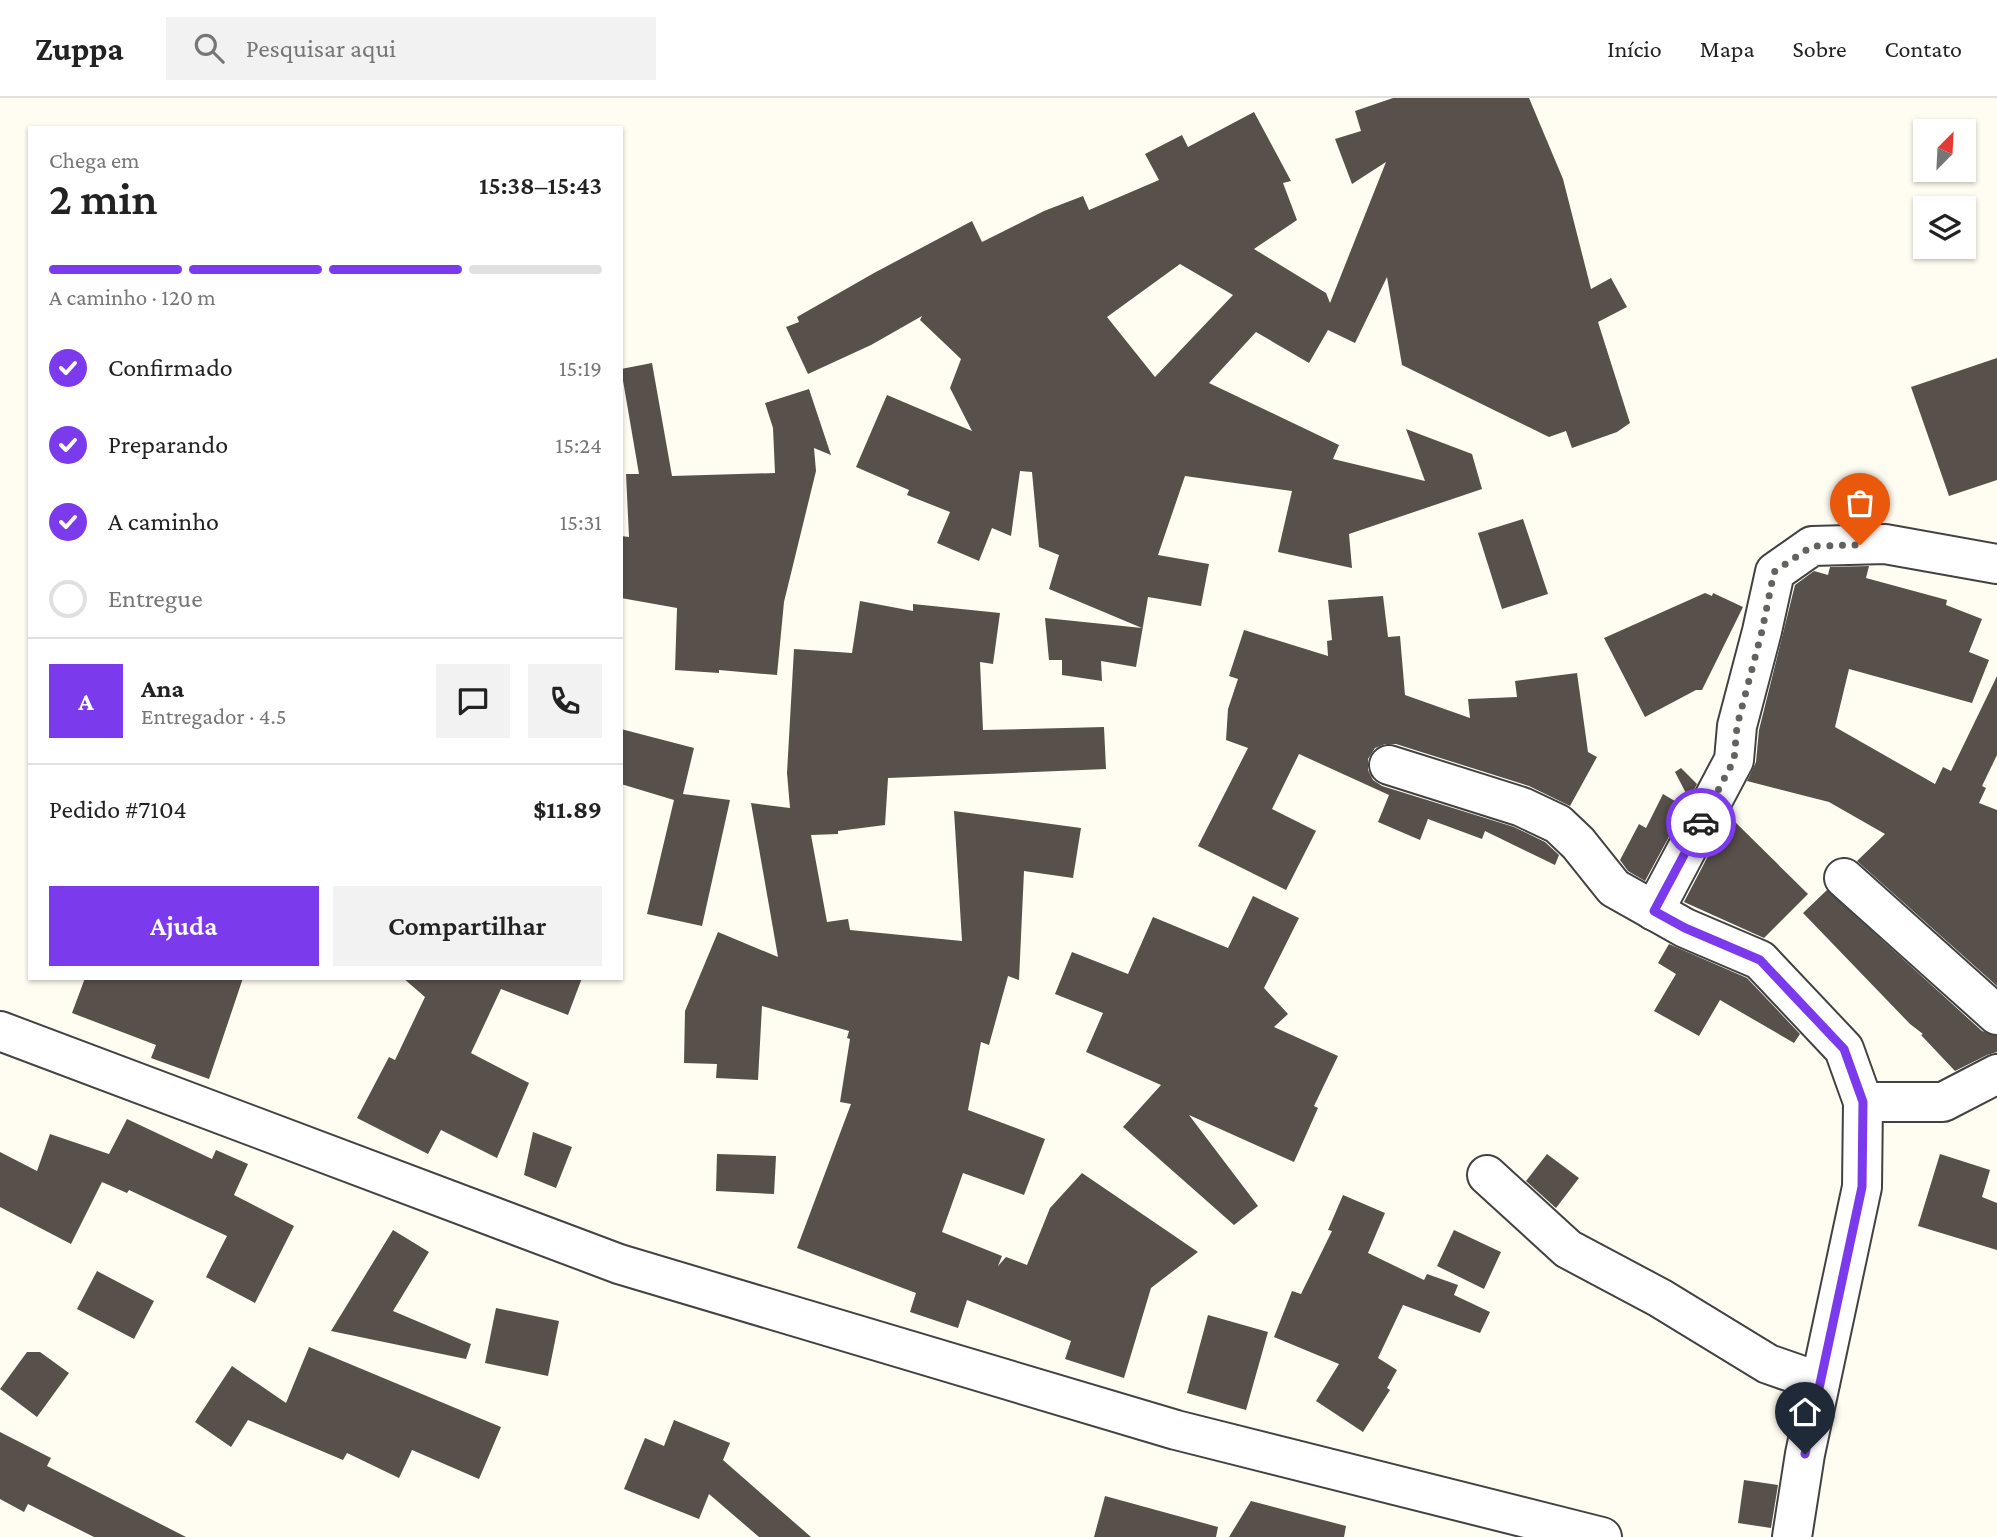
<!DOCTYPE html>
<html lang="pt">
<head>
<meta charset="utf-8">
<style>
  :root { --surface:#fff; --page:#f2f2f2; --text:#222; --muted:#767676; --line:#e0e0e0; --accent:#7c3aed }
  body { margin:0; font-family:"Crimson Pro",serif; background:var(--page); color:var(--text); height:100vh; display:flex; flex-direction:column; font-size:26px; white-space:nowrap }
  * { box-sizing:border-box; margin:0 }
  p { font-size:23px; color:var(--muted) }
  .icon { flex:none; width:38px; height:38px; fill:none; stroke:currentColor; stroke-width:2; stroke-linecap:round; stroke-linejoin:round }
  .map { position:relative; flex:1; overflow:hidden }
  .details { position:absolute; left:28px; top:28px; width:595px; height:854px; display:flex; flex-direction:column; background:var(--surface); border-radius:0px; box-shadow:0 2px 5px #0004 }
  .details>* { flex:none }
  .needle { width:46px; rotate:24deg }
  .tools { position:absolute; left:1913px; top:21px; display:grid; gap:14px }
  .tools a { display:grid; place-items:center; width:63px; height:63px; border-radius:0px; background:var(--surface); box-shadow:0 2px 5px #0004; font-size:35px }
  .pin { position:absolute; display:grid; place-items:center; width:60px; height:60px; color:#fff; margin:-72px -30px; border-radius:50% 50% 50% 0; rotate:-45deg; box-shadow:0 0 7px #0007 }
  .pin .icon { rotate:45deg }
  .courier { position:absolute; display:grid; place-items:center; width:70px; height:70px; margin:-35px; border:5px solid #7c3aed; border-radius:50%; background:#fff; color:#222; box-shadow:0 2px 9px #0007 }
  .overview em { font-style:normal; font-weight:600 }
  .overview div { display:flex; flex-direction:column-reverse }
  .overview { display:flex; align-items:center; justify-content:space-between; height:119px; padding:0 21px }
  h1 { font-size:46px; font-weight:600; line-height:52px }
  .bar { display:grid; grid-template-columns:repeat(4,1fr); gap:10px 7px; align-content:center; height:84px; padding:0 21px }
  .bar i { height:9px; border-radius:5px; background:var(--line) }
  .bar .selected { background:var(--accent) }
  .bar p { grid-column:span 4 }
  .line { display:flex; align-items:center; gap:18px; padding:0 21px; border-top:2px solid var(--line) }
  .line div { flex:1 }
  .round { display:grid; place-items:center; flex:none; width:74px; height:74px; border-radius:0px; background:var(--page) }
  ol { padding:0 21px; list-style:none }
  li { display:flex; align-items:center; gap:21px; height:77px }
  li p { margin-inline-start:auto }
  li .icon { padding:7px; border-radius:50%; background:var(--accent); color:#fff; stroke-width:4 }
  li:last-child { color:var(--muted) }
  li i { width:38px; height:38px; border:4px solid var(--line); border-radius:50% }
  .cta { display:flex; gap:14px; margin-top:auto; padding:14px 21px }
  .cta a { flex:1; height:80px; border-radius:0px; background:var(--accent); color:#fff; font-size:28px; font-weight:600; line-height:80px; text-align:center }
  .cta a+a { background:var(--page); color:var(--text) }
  header { display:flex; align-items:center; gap:42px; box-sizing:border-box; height:98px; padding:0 35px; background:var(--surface); border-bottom:2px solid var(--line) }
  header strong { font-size:33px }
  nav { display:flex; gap:38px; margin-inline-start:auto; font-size:24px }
  .search { width:490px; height:63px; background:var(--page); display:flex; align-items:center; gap:18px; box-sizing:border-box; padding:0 24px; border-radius:0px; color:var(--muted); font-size:26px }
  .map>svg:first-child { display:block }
  .building { fill:#58504b; fill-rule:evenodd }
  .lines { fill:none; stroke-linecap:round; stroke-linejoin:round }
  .minor-casing { stroke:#424242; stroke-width:42 }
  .minor { stroke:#fff; stroke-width:38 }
  .done { stroke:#63625e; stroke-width:7; stroke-dasharray:0 12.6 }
  .route { stroke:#7c3aed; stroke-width:9 }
</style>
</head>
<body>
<header>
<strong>Zuppa</strong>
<div class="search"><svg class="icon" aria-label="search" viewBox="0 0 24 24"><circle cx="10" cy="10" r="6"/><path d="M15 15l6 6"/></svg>Pesquisar aqui</div>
<nav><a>Início</a><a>Mapa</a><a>Sobre</a><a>Contato</a></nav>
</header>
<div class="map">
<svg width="1997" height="1439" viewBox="0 0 1997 1439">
  <rect width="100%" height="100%" fill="#fffdf1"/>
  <g class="building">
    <path d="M 1393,0 L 1529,0 L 1563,81 L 1591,191 L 1611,180 L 1627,209 L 1598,224 L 1630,325 L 1617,334 L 1572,350 L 1566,333 L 1549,339 L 1402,267 L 1387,179 L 1355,245 L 1328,232 L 1309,265 L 1256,234 L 1209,285 L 1339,347 L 1333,361 L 1425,383 L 1406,331 L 1472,356 L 1482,391 L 1349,436 L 1352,470 L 1278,454 L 1292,393 L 1185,378 L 1158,457 L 1209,466 L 1201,508 L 1148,499 L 1136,569 L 1101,563 L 1102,583 L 1062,577 L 1062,562 L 1049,562 L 1045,520 L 1142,530 L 1049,491 L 1059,457 L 1039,449 L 1032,374 L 1020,373 L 1011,438 L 992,430 L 979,463 L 937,445 L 950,414 L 907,397 L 909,392 L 856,369 L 887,297 L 972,333 L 950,290 L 961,261 L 920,222 L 922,218 L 871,247 L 808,276 L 786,229 L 799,224 L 797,219 L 874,175 L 972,123 L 982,144 L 1044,113 L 1083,98 L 1089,112 L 1159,82 L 1145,56 L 1182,37 L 1188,49 L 1254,14 L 1291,83 L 1283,85 L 1297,122 L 1254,151 L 1326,195 L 1330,205 L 1386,64 L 1352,86 L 1335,41 L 1361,33 L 1355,13 ZM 1180,166 L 1233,197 L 1155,279 L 1107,219 Z"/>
    <path d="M 1997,260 L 1997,382 L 1949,398 L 1911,289 Z"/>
    <path d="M 652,265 L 672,378 L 775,375 L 773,330 L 765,305 L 809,291 L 831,357 L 814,350 L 816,373 L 784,504 L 777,577 L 719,572 L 719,575 L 675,572 L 677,510 L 621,500 L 621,438 L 629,439 L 626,376 L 639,376 L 621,271 Z"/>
    <path d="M 1523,421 L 1548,496 L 1502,511 L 1478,435 Z"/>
    <path d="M 1869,468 L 1866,480 L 1947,502 L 1946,507 L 1982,521 L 1969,554 L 1989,562 L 1972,605 L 1849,571 L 1835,629 L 1935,686 L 1943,669 L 1951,673 L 1997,578 L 1997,657 L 1982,688 L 1986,690 L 1979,705 L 1997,712 L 1997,888 L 1857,763 L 1885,736 L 1829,704 L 1747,683 L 1756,664 L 1759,632 L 1795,487 L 1814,473 L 1828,477 L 1830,469 Z"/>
    <path d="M 1705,495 L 1712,498 L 1713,495 L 1743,509 L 1702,592 L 1696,592 L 1645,619 L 1604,540 Z"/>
    <path d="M 1383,498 L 1388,539 L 1400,538 L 1405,597 L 1470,620 L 1468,601 L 1517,599 L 1515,583 L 1577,575 L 1588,654 L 1597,659 L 1570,708 L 1529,688 L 1396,646 L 1385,646 L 1375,650 L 1368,661 L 1368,672 L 1373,682 L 1382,688 L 1514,729 L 1545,744 L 1559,757 L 1555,767 L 1485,733 L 1482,741 L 1428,721 L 1420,742 L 1378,724 L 1389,697 L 1299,656 L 1272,711 L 1316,733 L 1286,792 L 1198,748 L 1248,650 L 1226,642 L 1228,611 L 1238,581 L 1229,578 L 1244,532 L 1328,558 L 1327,543 L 1332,542 L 1328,502 Z"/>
    <path d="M 860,503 L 913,513 L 913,506 L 1000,515 L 993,566 L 980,564 L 983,632 L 1104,629 L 1106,671 L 888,680 L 885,727 L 838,733 L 838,736 L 811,737 L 827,824 L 848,821 L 850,832 L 962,843 L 954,713 L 1081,730 L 1073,780 L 1024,773 L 1019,882 L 1008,878 L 989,947 L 981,944 L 968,1012 L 1045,1041 L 1024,1097 L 963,1075 L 942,1134 L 1002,1158 L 998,1168 L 1006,1159 L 1027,1167 L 1050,1110 L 1082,1075 L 1198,1154 L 1151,1190 L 1124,1280 L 1065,1261 L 1071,1243 L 967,1202 L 958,1230 L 910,1214 L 916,1195 L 797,1150 L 851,1006 L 840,1004 L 850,941 L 847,940 L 849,933 L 762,908 L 758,982 L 716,980 L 717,966 L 684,965 L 685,913 L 718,834 L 778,859 L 751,705 L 790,710 L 787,675 L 794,551 L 852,555 Z"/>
    <path d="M 621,631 L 694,650 L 683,696 L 730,702 L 702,828 L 647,816 L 674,702 L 621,686 Z"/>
    <path d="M 1681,670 L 1697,686 L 1689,701 L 1675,674 Z"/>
    <path d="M 1663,696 L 1685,709 L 1645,783 L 1628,773 L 1620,762 L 1639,726 L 1646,730 Z"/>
    <path d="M 1729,718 L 1808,796 L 1764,840 L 1684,804 Z"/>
    <path d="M 1827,792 L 1982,933 L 1997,938 L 1997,954 L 1987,957 L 1955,973 L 1921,937 L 1923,936 L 1910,926 L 1803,815 Z"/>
    <path d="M 1253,798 L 1299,820 L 1264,890 L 1288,916 L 1274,929 L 1338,958 L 1314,1008 L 1318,1010 L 1294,1064 L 1189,1017 L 1258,1108 L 1234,1127 L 1123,1029 L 1161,987 L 1086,954 L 1103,915 L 1055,896 L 1072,854 L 1128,876 L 1153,819 L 1228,850 Z"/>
    <path d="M 1669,846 L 1747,880 L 1800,936 L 1794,945 L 1720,902 L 1699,938 L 1654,913 L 1676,876 L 1658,865 Z"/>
    <path d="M 85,880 L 243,880 L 209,981 L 151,960 L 156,947 L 72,915 Z"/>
    <path d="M 403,880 L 582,880 L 568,917 L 501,891 L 471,955 L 529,985 L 497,1060 L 441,1032 L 428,1056 L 357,1020 L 389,959 L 395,962 L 425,899 Z"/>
    <path d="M 127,1021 L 212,1061 L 216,1052 L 248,1066 L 234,1097 L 294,1128 L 255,1205 L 206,1179 L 227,1138 L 129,1092 L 127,1095 L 102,1084 L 71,1146 L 0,1109 L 0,1054 L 37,1073 L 50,1036 L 109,1056 Z"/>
    <path d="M 533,1034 L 572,1049 L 556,1090 L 524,1077 Z"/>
    <path d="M 717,1056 L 776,1058 L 774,1096 L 716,1093 Z"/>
    <path d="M 1547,1056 L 1579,1080 L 1556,1110 L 1526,1083 Z"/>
    <path d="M 1940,1056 L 1990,1072 L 1982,1099 L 1997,1105 L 1997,1152 L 1918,1128 Z"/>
    <path d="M 1343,1097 L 1385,1115 L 1368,1155 L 1424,1182 L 1427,1176 L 1458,1187 L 1454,1197 L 1490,1214 L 1480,1235 L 1403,1207 L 1378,1260 L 1397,1272 L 1387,1290 L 1390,1292 L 1363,1334 L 1316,1303 L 1339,1266 L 1274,1239 L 1292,1193 L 1301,1196 L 1332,1133 L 1328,1132 Z"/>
    <path d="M 393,1132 L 429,1154 L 393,1213 L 471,1246 L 466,1261 L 331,1233 Z"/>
    <path d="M 1454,1132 L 1501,1154 L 1484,1191 L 1437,1168 Z"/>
    <path d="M 97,1173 L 154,1203 L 134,1241 L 77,1211 Z"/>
    <path d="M 496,1210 L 559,1223 L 548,1278 L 485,1265 Z"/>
    <path d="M 1208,1217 L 1268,1234 L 1246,1312 L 1187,1295 Z"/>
    <path d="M 309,1249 L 501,1329 L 479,1381 L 412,1352 L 399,1380 L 347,1355 L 343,1362 L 248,1322 L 231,1349 L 195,1324 L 232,1268 L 286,1305 Z"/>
    <path d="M 27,1254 L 40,1254 L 69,1275 L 37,1319 L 0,1291 Z"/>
    <path d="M 674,1322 L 730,1345 L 723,1362 L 811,1439 L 759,1439 L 709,1396 L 699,1421 L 624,1391 L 645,1340 L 664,1348 Z"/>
    <path d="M 0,1334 L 51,1360 L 47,1368 L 186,1439 L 94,1439 L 28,1406 L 24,1414 L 0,1401 Z"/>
    <path d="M 1744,1382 L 1778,1387 L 1771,1430 L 1738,1425 Z"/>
    <path d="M 1105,1398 L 1218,1429 L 1216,1439 L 1094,1439 Z"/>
    <path d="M 1251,1403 L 1346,1428 L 1344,1439 L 1229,1439 Z"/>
  </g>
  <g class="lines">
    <g class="minor-casing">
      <g id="minor">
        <path d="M 1389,667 L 1522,709 L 1558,726 L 1578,745 L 1614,790 L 1685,830 L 1760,862 L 1844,951 L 1863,1004 L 1862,1089 L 1805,1356 L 1792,1439"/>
        <path d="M 1844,780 L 1997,917"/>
        <path d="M 1654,813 L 1734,662 L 1737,628 L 1762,533 L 1775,474 L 1812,448 L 1885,446 L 1997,466"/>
        <path d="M 0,933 L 619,1166 L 1176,1332 L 1602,1439"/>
        <path d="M 1863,1004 L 1943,1004 L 1997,976"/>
        <path d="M 1487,1077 L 1568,1151 L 1660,1200 L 1768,1266 L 1820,1284"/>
      </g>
    </g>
    <use href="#minor" class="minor"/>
  </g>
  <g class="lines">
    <path class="done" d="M 1701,725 L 1734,662 L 1737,628 L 1762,533 L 1774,474 L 1812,448 L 1860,447"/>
    <path class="route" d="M 1701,725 L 1654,813 L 1685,830 L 1760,862 L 1844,951 L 1863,1004 L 1862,1089 L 1805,1356"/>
  </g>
</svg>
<div class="tools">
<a><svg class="needle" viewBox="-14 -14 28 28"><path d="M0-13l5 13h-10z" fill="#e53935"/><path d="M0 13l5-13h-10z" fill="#767676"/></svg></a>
<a><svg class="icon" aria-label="layers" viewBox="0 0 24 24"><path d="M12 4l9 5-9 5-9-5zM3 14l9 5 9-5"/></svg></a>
</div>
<div class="pin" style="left:1860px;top:447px;background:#ea580c"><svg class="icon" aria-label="bag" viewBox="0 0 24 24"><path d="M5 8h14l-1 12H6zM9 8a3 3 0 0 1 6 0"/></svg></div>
<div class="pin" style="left:1805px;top:1356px;background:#1f2937"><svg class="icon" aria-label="home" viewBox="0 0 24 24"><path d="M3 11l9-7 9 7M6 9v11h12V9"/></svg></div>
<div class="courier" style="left:1701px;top:725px"><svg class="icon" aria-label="car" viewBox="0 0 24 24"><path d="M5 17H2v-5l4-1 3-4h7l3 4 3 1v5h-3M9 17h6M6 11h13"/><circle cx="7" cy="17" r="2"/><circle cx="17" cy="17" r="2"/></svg></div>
<section class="details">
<div class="overview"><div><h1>2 min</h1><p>Chega em</p></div><em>15:38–15:43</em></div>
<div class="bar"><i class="selected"></i><i class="selected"></i><i class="selected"></i><i></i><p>A caminho · 120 m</p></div>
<ol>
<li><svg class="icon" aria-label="check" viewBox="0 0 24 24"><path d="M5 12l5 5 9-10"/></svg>Confirmado<p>15:19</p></li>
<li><svg class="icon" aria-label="check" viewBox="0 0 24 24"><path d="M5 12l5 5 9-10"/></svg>Preparando<p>15:24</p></li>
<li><svg class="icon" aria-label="check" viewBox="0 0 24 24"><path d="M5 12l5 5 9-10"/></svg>A caminho<p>15:31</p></li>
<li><i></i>Entregue</li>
</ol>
<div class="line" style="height:126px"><b class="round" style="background:var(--accent);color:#fff">A</b><div><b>Ana</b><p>Entregador · 4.5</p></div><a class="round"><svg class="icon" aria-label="chat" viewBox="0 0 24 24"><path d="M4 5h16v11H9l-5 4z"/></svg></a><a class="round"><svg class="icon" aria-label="phone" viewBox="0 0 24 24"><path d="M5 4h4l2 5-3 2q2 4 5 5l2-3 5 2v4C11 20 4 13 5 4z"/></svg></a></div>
<div class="line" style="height:91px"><div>Pedido #7104</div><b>$11.89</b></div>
<div class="cta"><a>Ajuda</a><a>Compartilhar</a></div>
</section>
</div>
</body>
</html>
